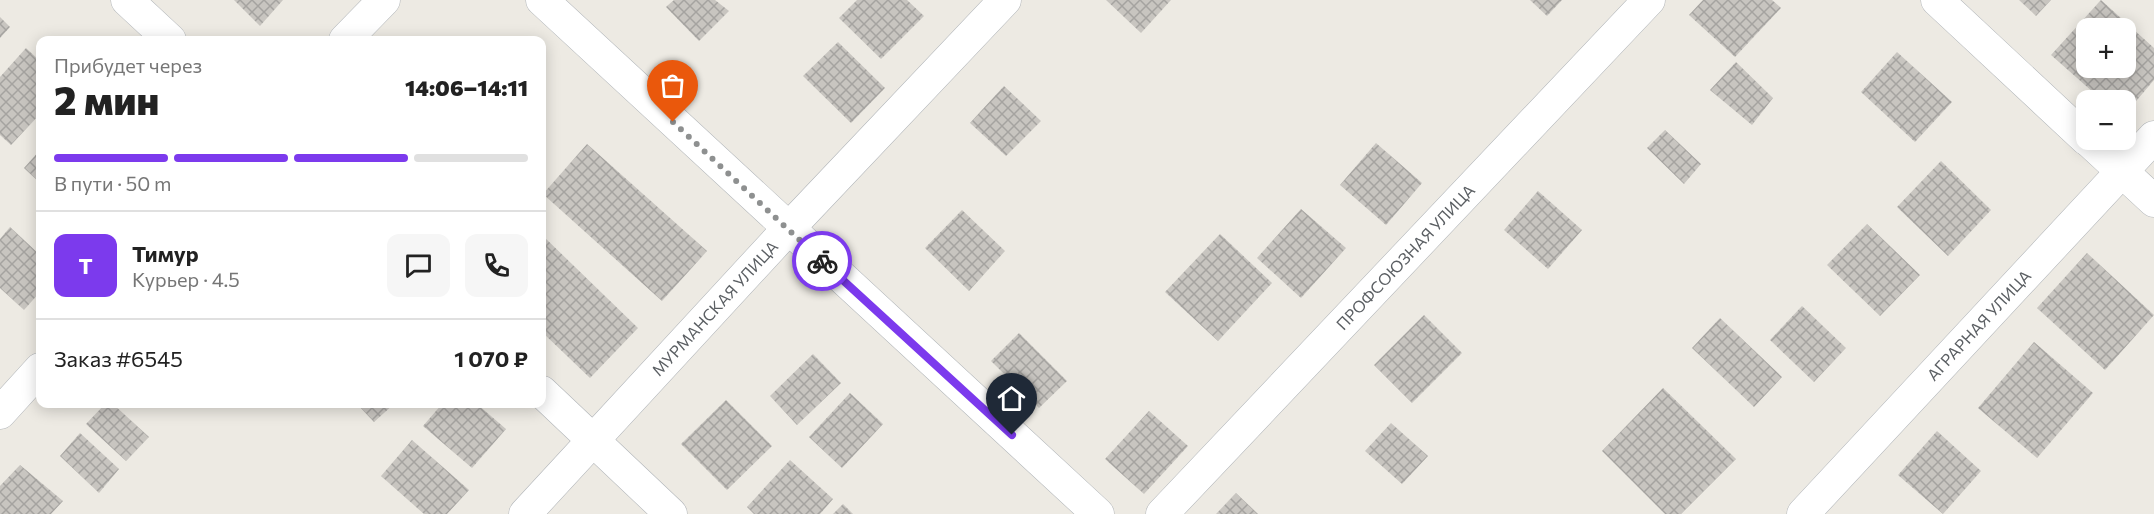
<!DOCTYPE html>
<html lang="ru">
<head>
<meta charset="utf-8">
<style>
  :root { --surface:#fff; --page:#f6f6f6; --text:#222; --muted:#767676; --line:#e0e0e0; --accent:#7c3aed }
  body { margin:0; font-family:Commissioner,sans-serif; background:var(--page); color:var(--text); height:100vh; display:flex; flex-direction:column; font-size:22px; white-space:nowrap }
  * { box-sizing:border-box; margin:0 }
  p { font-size:20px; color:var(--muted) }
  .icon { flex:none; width:33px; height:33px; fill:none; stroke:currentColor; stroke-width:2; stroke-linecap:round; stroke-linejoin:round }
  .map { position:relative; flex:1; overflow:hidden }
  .side { position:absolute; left:36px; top:36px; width:510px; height:372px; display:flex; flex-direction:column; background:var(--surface); border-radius:12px; box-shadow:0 3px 15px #0003 }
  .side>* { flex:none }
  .buttons { position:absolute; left:2076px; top:18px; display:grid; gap:12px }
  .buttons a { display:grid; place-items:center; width:60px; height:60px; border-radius:12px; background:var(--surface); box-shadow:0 3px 15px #0003; font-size:30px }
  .pin { position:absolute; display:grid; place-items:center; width:51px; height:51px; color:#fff; margin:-62px -26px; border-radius:50% 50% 50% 0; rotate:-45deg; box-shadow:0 0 6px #0007 }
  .pin .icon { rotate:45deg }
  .courier { position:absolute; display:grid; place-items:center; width:60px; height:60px; margin:-30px; border:4px solid #7c3aed; border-radius:50%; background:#fff; color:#222; box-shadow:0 2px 8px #0007 }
  .overview em { font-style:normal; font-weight:800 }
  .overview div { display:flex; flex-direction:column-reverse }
  .overview { display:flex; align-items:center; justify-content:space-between; height:102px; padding:0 18px }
  h1 { font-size:39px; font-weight:800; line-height:45px }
  .bar { display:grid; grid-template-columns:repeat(4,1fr); gap:9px 6px; align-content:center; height:72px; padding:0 18px }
  .bar i { height:8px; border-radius:4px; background:var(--line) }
  .bar .active { background:var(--accent) }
  .bar p { grid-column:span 4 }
  .line { display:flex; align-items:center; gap:15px; padding:0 18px; border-top:2px solid var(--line) }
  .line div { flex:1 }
  .round { display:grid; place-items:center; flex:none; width:63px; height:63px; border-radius:12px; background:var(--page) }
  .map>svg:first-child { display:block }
  .building { fill:url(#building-cross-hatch); fill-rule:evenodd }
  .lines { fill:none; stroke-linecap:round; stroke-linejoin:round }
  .minor-casing { stroke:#b0b4b8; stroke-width:33 }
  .minor { stroke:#fff; stroke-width:32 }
  .done { stroke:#8e9090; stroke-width:6; stroke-dasharray:0 10.8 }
  .route { stroke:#7c3aed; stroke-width:8 }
  .labels { text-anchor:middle; stroke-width:4.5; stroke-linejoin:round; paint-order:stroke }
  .street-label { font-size:16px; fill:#5b5f63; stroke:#fff }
</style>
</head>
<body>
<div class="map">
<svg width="2154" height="514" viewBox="0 0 2154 514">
  <defs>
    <pattern id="building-cross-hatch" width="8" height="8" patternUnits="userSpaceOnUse" patternTransform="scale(1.5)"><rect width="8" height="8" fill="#c8c5c0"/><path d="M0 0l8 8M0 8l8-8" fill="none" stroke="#a5a3a0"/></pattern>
  </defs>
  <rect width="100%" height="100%" fill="#edeae3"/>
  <g class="building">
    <path d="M 234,0 L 283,0 L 260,26 Z"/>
    <path d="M 674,0 L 715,0 L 729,11 L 699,41 L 666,7 Z"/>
    <path d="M 857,0 L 907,0 L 924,16 L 881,59 L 839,18 Z"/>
    <path d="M 1106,0 L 1171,0 L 1141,33 Z"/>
    <path d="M 1530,0 L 1562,0 L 1547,16 Z"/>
    <path d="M 1703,0 L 1772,0 L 1781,8 L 1735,57 L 1689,15 Z"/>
    <path d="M 2019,0 L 2051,0 L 2036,16 Z"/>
    <path d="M 2101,0 L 2154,48 L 2154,80 L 2126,113 L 2126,100 L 2102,100 L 2051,55 ZM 2086,28 L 2126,28 L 2126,68 L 2086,68 Z"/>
    <path d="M 0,17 L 10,27 L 0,38 Z"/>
    <path d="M 838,42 L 885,88 L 851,123 L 803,76 Z"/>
    <path d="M 26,48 L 40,61 L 40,114 L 11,145 L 0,135 L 0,77 Z"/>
    <path d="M 1897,52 L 1952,102 L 1915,142 L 1861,92 Z"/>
    <path d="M 1736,62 L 1773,98 L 1752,125 L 1710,90 Z"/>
    <path d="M 1004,86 L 1041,121 L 1006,156 L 970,123 Z"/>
    <path d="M 1665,130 L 1701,164 L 1684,184 L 1647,148 Z"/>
    <path d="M 1376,143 L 1422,183 L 1386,225 L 1340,185 Z"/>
    <path d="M 587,144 L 707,251 L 662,301 L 543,194 Z"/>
    <path d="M 40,150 L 40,183 L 24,168 Z"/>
    <path d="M 1941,161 L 1991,210 L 1948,256 L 1897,207 Z"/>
    <path d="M 1538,191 L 1582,230 L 1548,269 L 1504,230 Z"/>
    <path d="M 1301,209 L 1346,248 L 1301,298 L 1257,258 Z"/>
    <path d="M 962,210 L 1005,251 L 969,291 L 925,248 Z"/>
    <path d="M 1867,224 L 1920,275 L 1880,316 L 1827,265 Z"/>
    <path d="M 10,227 L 40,255 L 40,292 L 24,310 L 0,288 L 0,239 Z"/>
    <path d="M 1220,234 L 1272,283 L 1218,341 L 1165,292 Z"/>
    <path d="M 542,235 L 638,328 L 590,378 L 542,332 Z"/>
    <path d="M 2087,253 L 2154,315 L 2105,370 L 2037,308 Z"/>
    <path d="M 1802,306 L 1846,348 L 1814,382 L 1770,340 Z"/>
    <path d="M 1424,315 L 1462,353 L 1412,403 L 1374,365 Z"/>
    <path d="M 1720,318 L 1782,377 L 1754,407 L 1692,348 Z"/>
    <path d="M 1019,333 L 1067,381 L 1039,408 L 991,361 Z"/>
    <path d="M 2034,342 L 2093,393 L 2037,458 L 1978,408 Z"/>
    <path d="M 813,354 L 841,383 L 797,425 L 770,396 Z"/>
    <path d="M 1663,388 L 1736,459 L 1681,514 L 1665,514 L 1602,451 Z"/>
    <path d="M 850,393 L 883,424 L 842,468 L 809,437 Z"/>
    <path d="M 726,400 L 772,446 L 727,490 L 681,444 Z"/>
    <path d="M 105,404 L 113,404 L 149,437 L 126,461 L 86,424 Z"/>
    <path d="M 357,404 L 394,404 L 374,422 Z"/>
    <path d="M 442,404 L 477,404 L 506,429 L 472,468 L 423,426 Z"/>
    <path d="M 1149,411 L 1188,446 L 1144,494 L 1105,459 Z"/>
    <path d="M 1391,423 L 1428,456 L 1402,484 L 1365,451 Z"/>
    <path d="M 1937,431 L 1981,471 L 1943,514 L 1898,475 Z"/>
    <path d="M 80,433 L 119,469 L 99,493 L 60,456 Z"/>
    <path d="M 412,440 L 469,490 L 447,514 L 424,514 L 381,476 Z"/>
    <path d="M 790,460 L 833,499 L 820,514 L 754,514 L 747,507 Z"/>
    <path d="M 20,465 L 63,501 L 51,514 L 0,514 L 0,486 Z"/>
    <path d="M 1236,493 L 1258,514 L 1216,514 Z"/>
    <path d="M 843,504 L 853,514 L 833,514 Z"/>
  </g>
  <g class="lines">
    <g class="minor-casing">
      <g id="minor">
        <path d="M 127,0 L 170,40"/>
        <path d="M 542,0 L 1098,514"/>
        <path d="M 1937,0 L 2086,139"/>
        <path d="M 345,40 L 384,0"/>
        <path d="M 2088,140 L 2154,201"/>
        <path d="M 542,392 L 671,514"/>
        <path d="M 0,413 L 40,369"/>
        <path id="s1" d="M 525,514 L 788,229 L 1005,0"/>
        <path id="s2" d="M 1162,514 L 1649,0"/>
        <path id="s3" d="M 1803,514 L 2154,137"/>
      </g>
    </g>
    <use href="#minor" class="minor"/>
  </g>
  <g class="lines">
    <path class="done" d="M 673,122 L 822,261"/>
    <path class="route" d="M 822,261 L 1012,435"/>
  </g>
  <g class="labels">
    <g class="street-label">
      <text dy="6" stroke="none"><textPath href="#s2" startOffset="354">ПРОФСОЮЗНАЯ УЛИЦА</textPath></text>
      <text dy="6" stroke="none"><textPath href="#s1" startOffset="280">МУРМАНСКАЯ УЛИЦА</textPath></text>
      <text dy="6" stroke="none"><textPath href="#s3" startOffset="258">АГРАРНАЯ УЛИЦА</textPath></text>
    </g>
  </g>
</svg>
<div class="buttons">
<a>+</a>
<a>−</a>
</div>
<div class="pin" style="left:673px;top:122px;background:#ea580c"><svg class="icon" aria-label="bag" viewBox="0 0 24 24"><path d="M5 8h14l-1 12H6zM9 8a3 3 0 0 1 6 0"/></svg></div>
<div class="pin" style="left:1012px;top:435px;background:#1f2937"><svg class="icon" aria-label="home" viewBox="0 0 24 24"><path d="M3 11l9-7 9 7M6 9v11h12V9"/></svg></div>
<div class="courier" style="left:822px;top:261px"><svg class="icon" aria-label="bike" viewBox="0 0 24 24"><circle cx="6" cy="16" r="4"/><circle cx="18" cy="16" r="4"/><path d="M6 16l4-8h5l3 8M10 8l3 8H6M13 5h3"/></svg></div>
<section class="side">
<div class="overview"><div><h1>2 мин</h1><p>Прибудет через</p></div><em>14:06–14:11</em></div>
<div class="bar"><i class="active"></i><i class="active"></i><i class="active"></i><i></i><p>В пути · 50 m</p></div>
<div class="line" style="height:108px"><b class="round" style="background:var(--accent);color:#fff">Т</b><div><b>Тимур</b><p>Курьер · 4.5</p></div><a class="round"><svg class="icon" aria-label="chat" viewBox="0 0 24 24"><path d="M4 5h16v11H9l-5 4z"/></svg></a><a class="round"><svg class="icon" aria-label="phone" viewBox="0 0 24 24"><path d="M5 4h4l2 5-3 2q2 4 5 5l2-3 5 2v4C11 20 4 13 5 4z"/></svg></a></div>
<div class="line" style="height:78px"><div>Заказ #6545</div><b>1 070 ₽</b></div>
</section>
</div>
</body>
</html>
